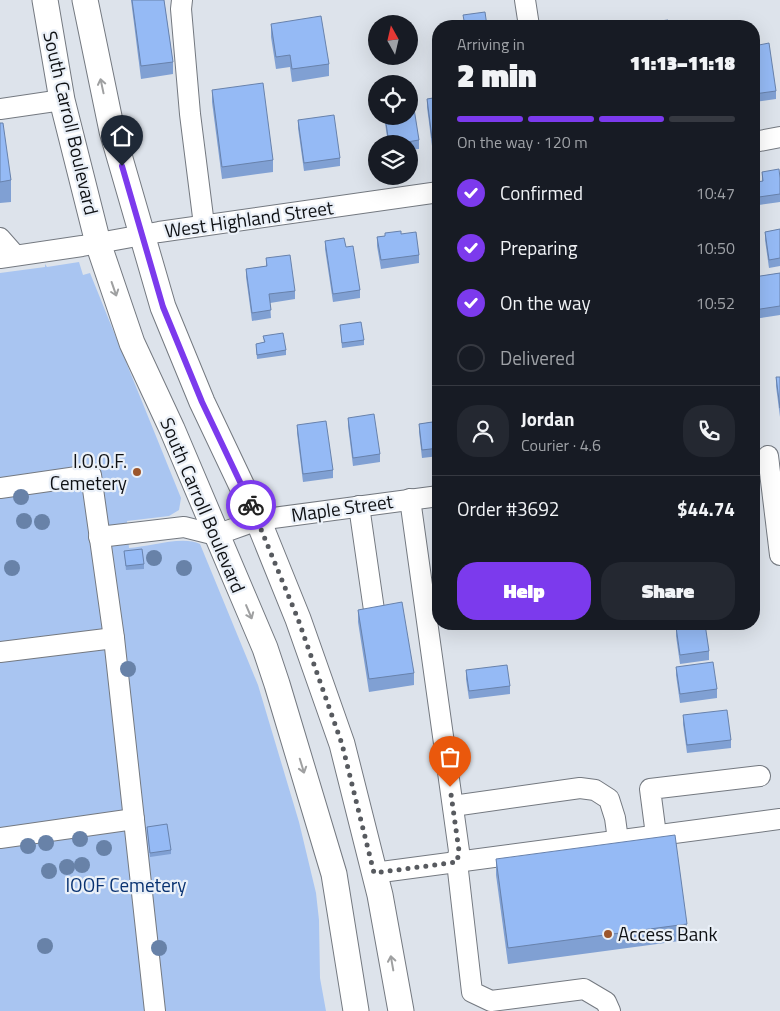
<!DOCTYPE html>
<html lang="en">
<head>
<meta charset="utf-8">
<style>
  :root { --surface:#171b24; --page:#242831; --text:#f1f3f6; --muted:#9ea1a6; --line:#363941; --accent:#7c3aed }
  body { margin:0; font-family:"Titillium Web",sans-serif; background:var(--page); color:var(--text); height:100vh; display:flex; flex-direction:column; font-size:19px; white-space:nowrap }
  * { box-sizing:border-box; margin:0 }
  p { font-size:16px; color:var(--muted) }
  .icon { flex:none; width:28px; height:28px; fill:none; stroke:currentColor; stroke-width:2; stroke-linecap:round; stroke-linejoin:round }
  .map { position:relative; flex:1; overflow:hidden }
  .side { position:absolute; left:432px; top:20px; width:328px; height:610px; display:flex; flex-direction:column; background:var(--surface); border-radius:20px; box-shadow:0 5px 20px #0002 }
  .side>* { flex:none }
  .needle { width:32px; rotate:352deg }
  .controls { position:absolute; left:368px; top:15px; display:grid; gap:10px }
  .controls a { display:grid; place-items:center; width:50px; height:50px; border-radius:50%; background:var(--surface); box-shadow:0 5px 20px #0002; font-size:25px }
  .pin { position:absolute; display:grid; place-items:center; width:42px; height:42px; color:#fff; margin:-51px -21px; border-radius:50% 50% 50% 0; rotate:-45deg; box-shadow:0 0 5px #0007 }
  .pin .icon { rotate:45deg }
  .courier { position:absolute; display:grid; place-items:center; width:50px; height:50px; margin:-25px; border:4px solid #7c3aed; border-radius:50%; background:#fff; color:#222; box-shadow:0 1px 6px #0007 }
  .summary em { font-style:normal; font-weight:800 }
  .summary div { display:flex; flex-direction:column-reverse }
  .summary { display:flex; align-items:center; justify-content:space-between; height:85px; padding:0 25px }
  h1 { font-size:32px; font-weight:800; line-height:38px }
  .bar { display:grid; grid-template-columns:repeat(4,1fr); gap:8px 5px; align-content:center; height:60px; padding:0 25px }
  .bar i { height:6px; border-radius:4px; background:var(--line) }
  .bar .on { background:var(--accent) }
  .bar p { grid-column:span 4 }
  .line { display:flex; align-items:center; gap:12px; padding:0 25px; border-top:1px solid var(--line) }
  .line div { flex:1 }
  .round { display:grid; place-items:center; flex:none; width:52px; height:52px; border-radius:20px; background:var(--page) }
  ol { padding:0 25px; list-style:none }
  li { display:flex; align-items:center; gap:15px; height:55px }
  li p { margin-inline-start:auto }
  li .icon { padding:5px; border-radius:50%; background:var(--accent); color:#fff; stroke-width:4 }
  li:last-child { color:var(--muted) }
  li i { width:28px; height:28px; border:2px solid var(--line); border-radius:50% }
  .button { display:flex; gap:10px; margin-top:auto; padding:10px 25px }
  .button a { flex:1; height:58px; border-radius:20px; background:var(--accent); color:#fff; font-size:20px; font-weight:800; line-height:58px; text-align:center }
  .button a+a { background:var(--page); color:var(--text) }
  .map>svg:first-child { display:block }
  .green { fill:#a9c5f1 }
  .lines { fill:none; stroke-linecap:round; stroke-linejoin:round }
  .minor-casing { stroke:#747980; stroke-width:22 }
  .major-casing { stroke:#747980; stroke-width:27 }
  .minor { stroke:#fff; stroke-width:20 }
  .major { stroke:#fff; stroke-width:25 }
  .tree { fill:#6882a8 }
  .wall { fill:#80a0d3 }
  .building { fill:#95baf5; stroke:#6882ac }
  .oneway { stroke:#9fa0a1 }
  .done { stroke:#575a5f; stroke-width:5; stroke-dasharray:0 9 }
  .route { stroke:#7c3aed; stroke-width:6 }
  .poi-dot { fill:#9c562c; stroke:#eaf0f8; stroke-width:2 }
  .labels { text-anchor:middle; stroke-width:4.5; stroke-linejoin:round; paint-order:stroke }
  .street-label { font-size:19px; fill:#0f1114; stroke:#eaf0f8 }
  .poi-label { font-size:19px; fill:#0f1114; stroke:#eaf0f8; text-anchor:end }
  .park-label { font-size:19px; fill:#093271; stroke:#eaf0f8 }
</style>
</head>
<body>
<div class="map">
<svg width="780" height="1011" viewBox="0 0 780 1011">
  <rect width="100%" height="100%" fill="#dde3eb"/>
  <path class="green" d="M 79,262 L 83,275 L 90,273 L 181,498 L 179,510 L 169,516 L 127,521 L 129,548 C 148,547 183,535 200,544 L 258,685 L 299,822 L 316,893 L 319,920 L 320,978 L 326,1011 L 0,1011 L 0,273 L 45,267 L 45,264 L 47,267 Z"/>
  <g class="lines">
    <g class="minor-casing">
      <g id="minor">
        <path d="M 182,0 L 181,9 L 190,114 L 204,225"/>
        <path d="M 525,0 L 529,26"/>
        <path d="M 0,109 L 62,100"/>
        <path d="M 754,142 L 780,137"/>
        <path d="M 0,238 L 15,255"/>
        <path d="M 0,258 L 82,246 L 159,232 L 439,192"/>
        <path d="M 768,456 L 780,555"/>
        <path d="M 0,488 L 91,475 L 114,638 L 155,1011"/>
        <path d="M 410,499 L 459,851 L 457,862 L 472,992 L 491,1001 L 584,989 L 606,1002 L 610,1011"/>
        <path d="M 359,506 L 374,610"/>
        <path d="M 99,537 L 184,527 L 216,535 L 258,520 L 439,496"/>
        <path d="M 0,652 L 114,638"/>
        <path d="M 453,806 L 580,788 L 595,790 L 609,799 L 615,818 L 618,840"/>
        <path d="M 656,835 L 650,789 L 760,776"/>
        <path d="M 0,838 L 134,819"/>
        <path d="M 374,873 L 780,819"/>
      </g>
    </g>
    <g class="major-casing">
      <g id="major">
        <path d="M 45,0 L 62,100 L 98,243 L 132,343 L 172,429 L 265,648 L 277,684 L 334,874 L 356,1011"/>
        <path d="M 85,0 L 112,131 L 163,307 L 202,402 L 258,520 L 298,619 L 342,744 L 380,895 L 401,1011"/>
      </g>
    </g>
    <use href="#minor" class="minor"/>
    <use href="#major" class="major"/>
  </g>
  <g class="tree">
    <circle cx="21" cy="497" r="8"/>
    <circle cx="24" cy="521" r="8"/>
    <circle cx="42" cy="522" r="8"/>
    <circle cx="154" cy="558" r="8"/>
    <circle cx="12" cy="568" r="8"/>
    <circle cx="184" cy="568" r="8"/>
    <circle cx="128" cy="669" r="8"/>
    <circle cx="80" cy="839" r="8"/>
    <circle cx="46" cy="843" r="8"/>
    <circle cx="28" cy="846" r="8"/>
    <circle cx="104" cy="848" r="8"/>
    <circle cx="82" cy="865" r="8"/>
    <circle cx="67" cy="867" r="8"/>
    <circle cx="49" cy="871" r="8"/>
    <circle cx="45" cy="946" r="8"/>
    <circle cx="159" cy="948" r="8"/>
  </g>
  <g class="wall">
    <path d="M 131,0 L 164,0 L 173,62 L 173,74 L 141,79 Z"/>
    <path d="M 271,24 L 329,64 L 329,76 L 292,82 L 290,67 L 276,69 L 271,37 Z"/>
    <path d="M 754,46 L 776,91 L 776,99 L 754,102 Z"/>
    <path d="M 212,90 L 273,160 L 273,172 L 222,179 L 212,102 Z"/>
    <path d="M 439,97 L 439,145 L 432,146 L 427,107 L 427,99 Z"/>
    <path d="M 384,116 L 409,116 L 419,140 L 419,149 L 409,150 L 409,144 L 388,144 Z"/>
    <path d="M 298,120 L 340,158 L 340,166 L 304,171 L 298,128 Z"/>
    <path d="M 0,123 L 11,180 L 11,202 L 0,203 Z"/>
    <path d="M 762,172 L 780,178 L 780,202 L 759,205 L 757,190 L 757,182 L 762,181 Z"/>
    <path d="M 754,200 L 757,225 L 754,225 Z"/>
    <path d="M 780,229 L 780,266 L 769,268 L 765,240 L 765,232 Z"/>
    <path d="M 385,233 L 401,234 L 419,255 L 419,263 L 381,269 L 377,246 L 377,237 L 385,236 Z"/>
    <path d="M 325,241 L 346,247 L 360,290 L 360,298 L 333,302 L 325,249 Z"/>
    <path d="M 266,258 L 295,291 L 295,299 L 270,303 L 271,318 L 252,321 L 246,277 L 246,269 L 266,266 Z"/>
    <path d="M 780,273 L 780,315 L 754,319 L 754,277 Z"/>
    <path d="M 340,325 L 364,340 L 364,345 L 342,348 Z"/>
    <path d="M 263,336 L 286,350 L 286,355 L 257,359 L 256,344 L 264,342 Z"/>
    <path d="M 776,377 L 780,377 L 780,417 L 776,386 Z"/>
    <path d="M 348,418 L 380,454 L 380,462 L 353,466 L 348,426 Z"/>
    <path d="M 439,421 L 439,456 L 422,458 L 419,432 L 419,424 Z"/>
    <path d="M 297,425 L 333,470 L 333,478 L 303,482 L 297,433 Z"/>
    <path d="M 124,551 L 144,564 L 144,569 L 126,570 Z"/>
    <path d="M 358,610 L 414,673 L 414,685 L 369,692 L 358,622 Z"/>
    <path d="M 676,627 L 709,651 L 709,660 L 680,664 L 676,636 Z"/>
    <path d="M 676,667 L 717,689 L 717,698 L 680,703 L 676,675 Z"/>
    <path d="M 466,670 L 510,686 L 510,694 L 469,699 L 466,679 Z"/>
    <path d="M 683,715 L 731,740 L 731,748 L 687,753 L 683,724 Z"/>
    <path d="M 147,827 L 171,850 L 171,854 L 150,857 Z"/>
    <path d="M 496,859 L 687,924 L 687,940 L 508,964 L 496,875 Z"/>
  </g>
  <g class="building">
    <path d="M 132,0 L 164,0 L 173,62 L 141,66 Z"/>
    <path d="M 485,12 L 487,26 L 465,26 L 463,15 Z"/>
    <path d="M 321,16 L 329,64 L 292,69 L 290,55 L 276,57 L 271,24 Z"/>
    <path d="M 668,20 L 669,26 L 620,26 Z"/>
    <path d="M 769,43 L 776,91 L 754,94 L 754,46 Z"/>
    <path d="M 263,83 L 273,160 L 222,167 L 212,90 Z"/>
    <path d="M 409,96 L 412,96 L 419,140 L 395,144 L 389,144 L 385,116 L 409,116 Z"/>
    <path d="M 439,97 L 439,137 L 432,138 L 427,99 Z"/>
    <path d="M 334,115 L 340,158 L 304,163 L 298,120 Z"/>
    <path d="M 0,123 L 3,123 L 11,180 L 0,182 Z"/>
    <path d="M 779,169 L 780,178 L 780,194 L 759,197 L 757,182 L 763,181 L 762,172 Z"/>
    <path d="M 754,200 L 757,221 L 754,221 Z"/>
    <path d="M 780,229 L 780,258 L 769,260 L 765,232 Z"/>
    <path d="M 401,231 L 401,234 L 416,232 L 419,255 L 381,260 L 377,237 L 385,236 L 385,233 Z"/>
    <path d="M 344,238 L 346,247 L 353,246 L 360,290 L 333,294 L 325,241 Z"/>
    <path d="M 290,255 L 295,291 L 269,294 L 271,310 L 252,313 L 246,269 L 267,266 L 266,258 Z"/>
    <path d="M 780,273 L 780,306 L 754,310 L 754,277 Z"/>
    <path d="M 361,322 L 364,340 L 342,343 L 340,325 Z"/>
    <path d="M 283,333 L 286,350 L 257,355 L 256,344 L 265,342 L 263,336 Z"/>
    <path d="M 776,377 L 780,377 L 780,408 Z"/>
    <path d="M 374,414 L 380,454 L 353,458 L 348,418 Z"/>
    <path d="M 326,421 L 333,470 L 303,474 L 297,425 Z"/>
    <path d="M 439,421 L 439,448 L 422,450 L 419,424 Z"/>
    <path d="M 142,549 L 144,564 L 126,566 L 124,551 Z"/>
    <path d="M 402,602 L 414,673 L 369,679 L 358,610 Z"/>
    <path d="M 701,624 L 705,624 L 709,651 L 680,655 L 676,627 Z"/>
    <path d="M 713,662 L 717,689 L 680,694 L 676,667 Z"/>
    <path d="M 507,665 L 510,686 L 469,691 L 466,670 Z"/>
    <path d="M 727,710 L 731,740 L 687,745 L 683,715 Z"/>
    <path d="M 167,824 L 171,850 L 150,853 L 147,827 Z"/>
    <path d="M 675,835 L 687,924 L 508,948 L 496,859 Z"/>
  </g>
  <defs><path id="oneway-shaft" d="M-6 0H5M1.5-3L5.5 0L1.5 3" fill="none" stroke-width="1.6" stroke-linecap="round" stroke-linejoin="round" transform="scale(1.25)"/></defs>
  <g class="oneway">
    <use href="#oneway-shaft" transform="translate(102 86) rotate(-102)"/>
    <use href="#oneway-shaft" transform="translate(114 289) rotate(71)"/>
    <use href="#oneway-shaft" transform="translate(249 612) rotate(67)"/>
    <use href="#oneway-shaft" transform="translate(302 766) rotate(73)"/>
    <use href="#oneway-shaft" transform="translate(392 963) rotate(-100)"/>
  </g>
  <g class="lines">
    <path class="done" d="M 251,505 L 298,619 L 342,744 L 374,873 L 457,862 L 459,851 L 450,787"/>
    <path class="route" d="M 122,166 L 163,307 L 202,402 L 251,505"/>
  </g>
  <g class="poi-dot">
    <circle cx="137" cy="472" r="5"/>
    <circle cx="608" cy="934" r="5"/>
  </g>
  <g class="labels">
    <g class="street-label">
      <text transform="translate(71 123) rotate(77)" y="7">South Carroll Boulevard</text>
      <text transform="translate(249 219) rotate(-8)" y="7">West Highland Street</text>
      <text transform="translate(203 505) rotate(67)" y="7">South Carroll Boulevard</text>
      <text transform="translate(342 508) rotate(-8)" y="7">Maple Street</text>
    </g>
    <g class="poi-label">
      <text x="127" y="468">I.O.O.F.<tspan x="127" dy="22">Cemetery</tspan></text>
      <text x="618" y="941" text-anchor="start">Access Bank</text>
    </g>
    <g class="park-label">
      <text x="126" y="892">IOOF Cemetery</text>
    </g>
  </g>
</svg>
<div class="controls">
<a><svg class="needle" viewBox="-14 -14 28 28"><path d="M0-13l5 13h-10z" fill="#e53935"/><path d="M0 13l5-13h-10z" fill="#9ea1a6"/></svg></a>
<a><svg class="icon" aria-label="locate" viewBox="0 0 24 24"><circle cx="12" cy="12" r="6"/><path d="M12 2v4M12 18v4M2 12h4M18 12h4"/></svg></a>
<a><svg class="icon" aria-label="layers" viewBox="0 0 24 24"><path d="M12 4l9 5-9 5-9-5zM3 14l9 5 9-5"/></svg></a>
</div>
<div class="pin" style="left:450px;top:787px;background:#ea580c"><svg class="icon" aria-label="bag" viewBox="0 0 24 24"><path d="M5 8h14l-1 12H6zM9 8a3 3 0 0 1 6 0"/></svg></div>
<div class="pin" style="left:122px;top:166px;background:#1f2937"><svg class="icon" aria-label="home" viewBox="0 0 24 24"><path d="M3 11l9-7 9 7M6 9v11h12V9"/></svg></div>
<div class="courier" style="left:251px;top:505px"><svg class="icon" aria-label="bike" viewBox="0 0 24 24"><circle cx="6" cy="16" r="4"/><circle cx="18" cy="16" r="4"/><path d="M6 16l4-8h5l3 8M10 8l3 8H6M13 5h3"/></svg></div>
<section class="side">
<div class="summary"><div><h1>2 min</h1><p>Arriving in</p></div><em>11:13–11:18</em></div>
<div class="bar"><i class="on"></i><i class="on"></i><i class="on"></i><i></i><p>On the way · 120 m</p></div>
<ol>
<li><svg class="icon" aria-label="check" viewBox="0 0 24 24"><path d="M5 12l5 5 9-10"/></svg>Confirmed<p>10:47</p></li>
<li><svg class="icon" aria-label="check" viewBox="0 0 24 24"><path d="M5 12l5 5 9-10"/></svg>Preparing<p>10:50</p></li>
<li><svg class="icon" aria-label="check" viewBox="0 0 24 24"><path d="M5 12l5 5 9-10"/></svg>On the way<p>10:52</p></li>
<li><i></i>Delivered</li>
</ol>
<div class="line" style="height:90px"><a class="round"><svg class="icon" aria-label="person" viewBox="0 0 24 24"><circle cx="12" cy="8" r="4"/><path d="M4 21q1-7 8-7t8 7"/></svg></a><div><b>Jordan</b><p>Courier · 4.6</p></div><a class="round"><svg class="icon" aria-label="phone" viewBox="0 0 24 24"><path d="M5 4h4l2 5-3 2q2 4 5 5l2-3 5 2v4C11 20 4 13 5 4z"/></svg></a></div>
<div class="line" style="height:65px"><div>Order #3692</div><b>$44.74</b></div>
<div class="button"><a>Help</a><a>Share</a></div>
</section>
</div>
</body>
</html>
